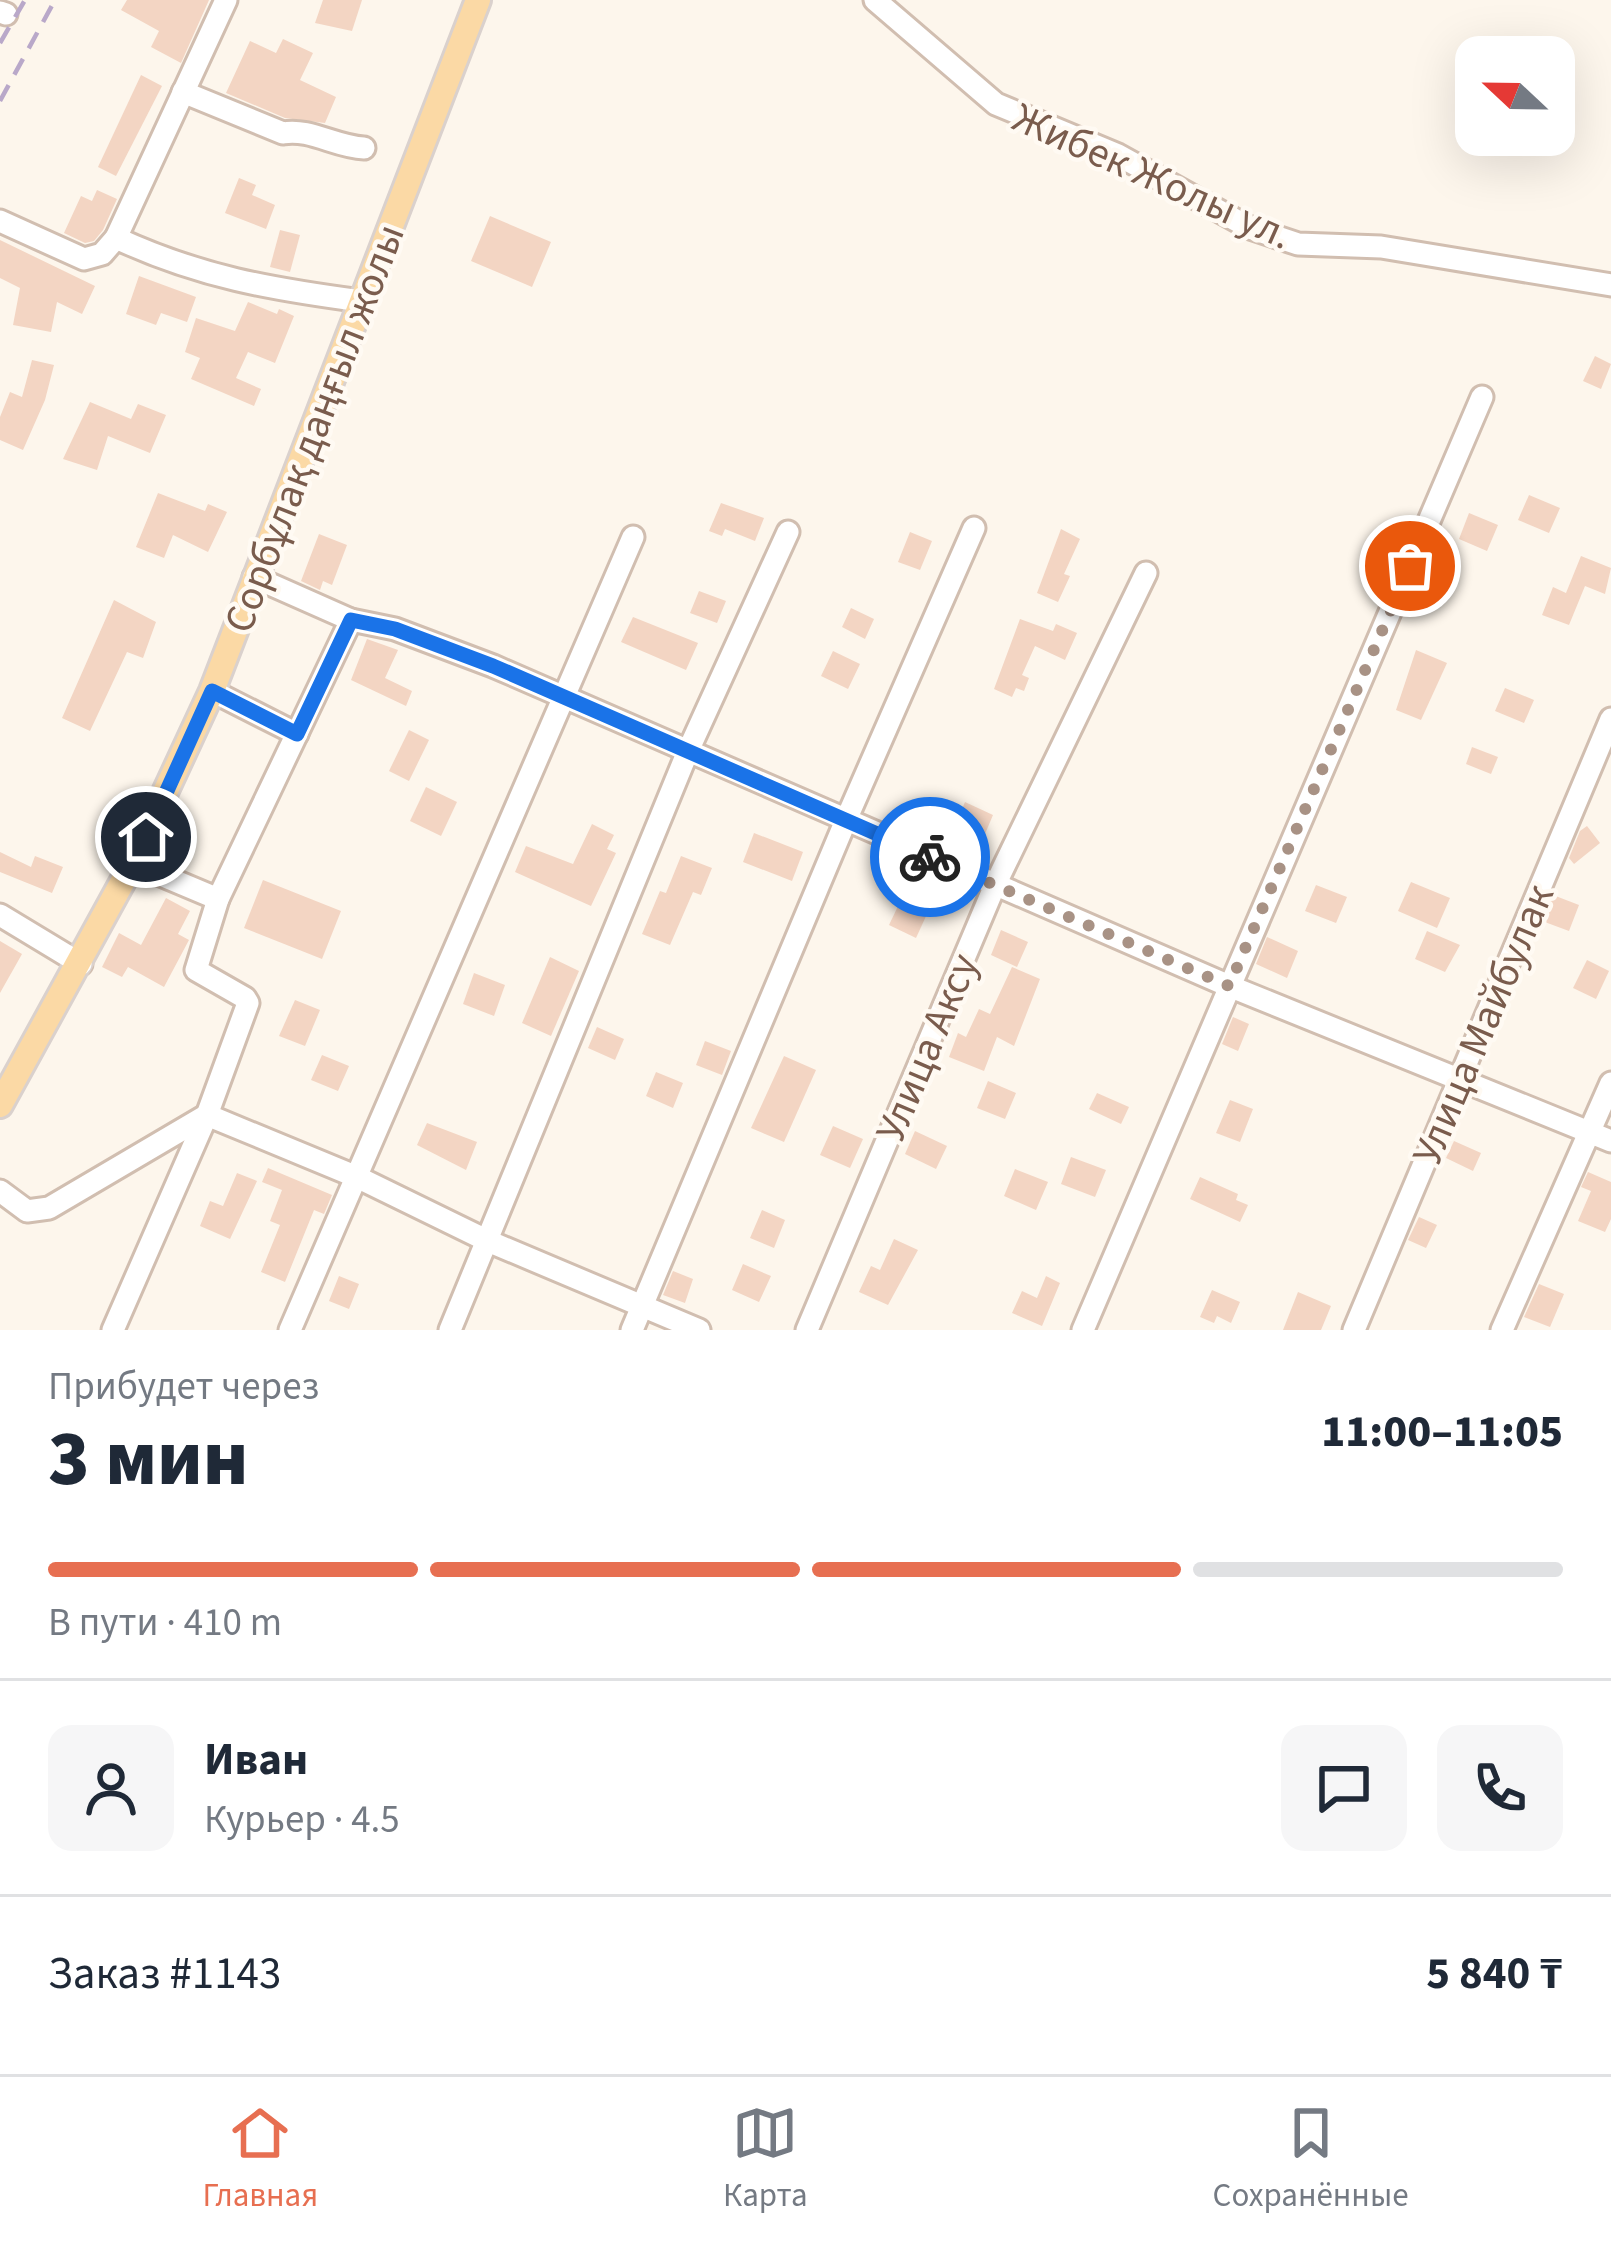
<!DOCTYPE html>
<html lang="ru">
<head>
<meta charset="utf-8">
<style>
  :root { --surface:#fff; --page:#f6f6f7; --text:#1f2937; --muted:#747a83; --line:#e0e1e3; --accent:#e76f51 }
  body { margin:0; font-family:"Source Sans 3",sans-serif; background:var(--page); color:var(--text); height:100vh; display:flex; flex-direction:column; font-size:45px; white-space:nowrap }
  * { box-sizing:border-box; margin:0 }
  p { font-size:39px; color:var(--muted) }
  .icon { flex:none; width:66px; height:66px; fill:none; stroke:currentColor; stroke-width:2; stroke-linecap:round; stroke-linejoin:round }
  .map { position:relative; height:1330px; overflow:hidden }
  .drawer { display:flex; flex-direction:column; background:var(--surface); flex:1 }
  .drawer>* { flex:none }
  .needle { width:78px; rotate:292deg }
  .tools { position:absolute; left:1455px; top:36px; display:grid; gap:24px }
  .tools a { display:grid; place-items:center; width:120px; height:120px; border-radius:24px; background:var(--surface); box-shadow:0 12px 48px #0002; font-size:60px }
  .pin { position:absolute; display:grid; place-items:center; width:102px; height:102px; color:#fff; margin:-51px; border:6px solid #fff; border-radius:50%; box-shadow:0 3px 12px #0007 }
  .courier { position:absolute; display:grid; place-items:center; width:120px; height:120px; margin:-60px; border:9px solid #1a73e8; border-radius:50%; background:#fff; color:#222; box-shadow:0 3px 15px #0007 }
  .headline em { font-style:normal; font-weight:800 }
  .headline div { display:flex; flex-direction:column-reverse }
  .headline { display:flex; align-items:center; justify-content:space-between; height:204px; padding:0 48px }
  h1 { font-size:78px; font-weight:800; line-height:90px }
  .bar { display:grid; grid-template-columns:repeat(4,1fr); gap:18px 12px; align-content:center; height:144px; padding:0 48px }
  .bar i { height:15px; border-radius:9px; background:var(--line) }
  .bar .current { background:var(--accent) }
  .bar p { grid-column:span 4 }
  .line { display:flex; align-items:center; gap:30px; padding:0 48px; border-top:3px solid var(--line) }
  .line div { flex:1 }
  .round { display:grid; place-items:center; flex:none; width:126px; height:126px; border-radius:24px; background:var(--page) }
  .tabs { display:flex; justify-content:space-around; align-items:center; height:168px; border-top:3px solid var(--line); background:var(--surface); font-size:33px; color:var(--muted) }
  .tabs a { display:grid; justify-items:center; gap:6px }
  .tabs .current { color:var(--accent) }
  .map>svg:first-child { display:block }
  .building { fill:#f3d5c3 }
  .lines { fill:none; stroke-linecap:round; stroke-linejoin:round }
  .minor-casing { stroke:#d1beb0; stroke-width:27 }
  .major-casing { stroke:#dad1cd; stroke-width:30 }
  .minor { stroke:#fff; stroke-width:21 }
  .major { stroke:#fbd9a5; stroke-width:24 }
  .rail { stroke:#b9a8c9; stroke-width:4.5; stroke-dasharray:18 12; stroke-linecap:butt }
  .done { stroke:#a89285; stroke-width:12; stroke-dasharray:0 21.6 }
  .route { stroke:#1a73e8; stroke-width:15 }
  .labels { text-anchor:middle; stroke-width:9; stroke-linejoin:round; paint-order:stroke }
  .street-label { font-size:42px; fill:#7a5c4d; stroke:#fffaf3 }
</style>
</head>
<body>
<div class="map">
<svg width="1611" height="1330" viewBox="0 0 1611 1330">
  <rect width="100%" height="100%" fill="#fdf6ec"/>
  <g class="building">
    <path d="M 127,0 L 209,0 L 181,63 L 151,47 L 159,31 L 121,10 Z"/>
    <path d="M 323,0 L 362,0 L 352,31 L 315,23 Z"/>
    <path d="M 283,39 L 313,53 L 300,80 L 336,97 L 325,123 L 285,118 L 226,93 L 250,41 L 276,53 Z"/>
    <path d="M 141,75 L 162,86 L 116,176 L 98,167 Z"/>
    <path d="M 239,178 L 256,185 L 252,195 L 275,205 L 266,229 L 225,213 Z"/>
    <path d="M 97,190 L 117,199 L 103,230 L 94,241 L 85,243 L 64,233 L 81,196 L 92,201 Z"/>
    <path d="M 490,216 L 551,242 L 532,287 L 471,261 Z"/>
    <path d="M 280,230 L 300,235 L 290,272 L 270,267 Z"/>
    <path d="M 0,240 L 95,286 L 82,314 L 57,302 L 51,332 L 13,325 L 20,288 L 0,278 Z"/>
    <path d="M 139,276 L 196,297 L 187,322 L 161,313 L 156,325 L 126,314 Z"/>
    <path d="M 248,302 L 277,314 L 279,309 L 294,316 L 275,363 L 248,352 L 236,378 L 261,389 L 254,406 L 191,379 L 200,358 L 185,352 L 196,318 L 235,331 Z"/>
    <path d="M 1595,356 L 1611,364 L 1601,389 L 1583,381 Z"/>
    <path d="M 32,360 L 54,365 L 45,400 L 23,450 L 0,440 L 0,417 L 10,392 L 22,397 Z"/>
    <path d="M 90,402 L 131,419 L 138,404 L 166,415 L 150,453 L 108,436 L 97,470 L 63,459 Z"/>
    <path d="M 158,493 L 205,511 L 208,504 L 227,512 L 208,552 L 173,535 L 164,558 L 136,547 Z"/>
    <path d="M 1529,495 L 1560,508 L 1549,533 L 1518,520 Z"/>
    <path d="M 721,503 L 764,518 L 755,541 L 725,529 L 722,536 L 709,531 Z"/>
    <path d="M 1469,513 L 1498,525 L 1487,551 L 1459,539 Z"/>
    <path d="M 1061,529 L 1080,539 L 1064,574 L 1070,576 L 1058,602 L 1037,593 Z"/>
    <path d="M 910,532 L 932,541 L 920,570 L 898,562 Z"/>
    <path d="M 319,534 L 347,545 L 332,585 L 323,581 L 320,590 L 301,581 Z"/>
    <path d="M 1581,556 L 1611,568 L 1605,594 L 1585,586 L 1569,625 L 1542,615 L 1553,587 L 1566,593 Z"/>
    <path d="M 699,591 L 726,601 L 717,623 L 690,613 Z"/>
    <path d="M 114,600 L 156,622 L 143,658 L 127,652 L 90,731 L 62,718 Z"/>
    <path d="M 851,608 L 874,619 L 865,639 L 842,627 Z"/>
    <path d="M 633,617 L 698,643 L 686,670 L 621,642 Z"/>
    <path d="M 1020,619 L 1053,631 L 1056,624 L 1077,633 L 1065,660 L 1035,646 L 1022,675 L 1029,678 L 1024,691 L 1016,688 L 1012,697 L 994,689 Z"/>
    <path d="M 367,639 L 398,650 L 385,678 L 412,691 L 406,706 L 351,680 Z"/>
    <path d="M 1416,650 L 1447,663 L 1421,720 L 1396,710 Z"/>
    <path d="M 833,651 L 860,664 L 848,689 L 821,676 Z"/>
    <path d="M 1505,688 L 1534,700 L 1524,723 L 1495,711 Z"/>
    <path d="M 409,730 L 429,740 L 409,781 L 389,771 Z"/>
    <path d="M 1472,747 L 1498,757 L 1491,774 L 1466,764 Z"/>
    <path d="M 426,787 L 457,802 L 441,836 L 410,821 Z"/>
    <path d="M 965,802 L 993,815 L 982,841 L 954,828 Z"/>
    <path d="M 592,824 L 614,835 L 607,849 L 616,853 L 591,906 L 515,872 L 526,846 L 573,864 Z"/>
    <path d="M 1587,826 L 1600,843 L 1574,864 L 1569,858 L 1580,831 Z"/>
    <path d="M 754,833 L 803,852 L 792,881 L 743,862 Z"/>
    <path d="M 0,852 L 31,867 L 35,856 L 63,867 L 52,893 L 0,872 Z"/>
    <path d="M 681,856 L 712,868 L 701,895 L 693,892 L 670,945 L 642,934 L 660,891 L 666,893 Z"/>
    <path d="M 263,880 L 341,911 L 322,959 L 244,928 Z"/>
    <path d="M 1411,882 L 1450,898 L 1437,928 L 1398,911 Z"/>
    <path d="M 1316,885 L 1347,897 L 1336,923 L 1305,911 Z"/>
    <path d="M 1553,895 L 1579,905 L 1569,931 L 1542,921 Z"/>
    <path d="M 166,898 L 190,911 L 178,934 L 189,940 L 164,987 L 128,967 L 122,977 L 102,967 L 119,933 L 141,945 Z"/>
    <path d="M 900,902 L 927,914 L 916,938 L 889,925 Z"/>
    <path d="M 1001,930 L 1028,942 L 1017,967 L 991,955 Z"/>
    <path d="M 1427,931 L 1460,945 L 1445,972 L 1415,959 Z"/>
    <path d="M 1267,937 L 1298,951 L 1287,978 L 1256,964 Z"/>
    <path d="M 0,941 L 22,954 L 0,993 Z"/>
    <path d="M 550,957 L 579,971 L 551,1036 L 522,1023 Z"/>
    <path d="M 1587,960 L 1609,971 L 1596,999 L 1573,988 Z"/>
    <path d="M 1012,967 L 1040,979 L 1014,1046 L 997,1037 L 984,1071 L 949,1057 L 958,1033 L 966,1037 L 979,1009 L 990,1014 Z"/>
    <path d="M 474,973 L 505,985 L 494,1016 L 463,1004 Z"/>
    <path d="M 295,1000 L 320,1010 L 305,1046 L 279,1036 Z"/>
    <path d="M 1233,1017 L 1249,1024 L 1238,1051 L 1222,1044 Z"/>
    <path d="M 597,1027 L 624,1039 L 615,1060 L 588,1048 Z"/>
    <path d="M 705,1041 L 731,1051 L 722,1075 L 696,1065 Z"/>
    <path d="M 322,1055 L 349,1066 L 338,1091 L 311,1080 Z"/>
    <path d="M 784,1056 L 816,1070 L 784,1142 L 751,1128 Z"/>
    <path d="M 656,1072 L 683,1083 L 673,1108 L 646,1096 Z"/>
    <path d="M 988,1081 L 1016,1093 L 1005,1119 L 977,1108 Z"/>
    <path d="M 1097,1093 L 1129,1107 L 1121,1124 L 1089,1109 Z"/>
    <path d="M 1230,1100 L 1253,1109 L 1240,1142 L 1216,1133 Z"/>
    <path d="M 427,1123 L 477,1142 L 466,1170 L 417,1145 Z"/>
    <path d="M 833,1126 L 863,1139 L 850,1168 L 820,1155 Z"/>
    <path d="M 915,1131 L 947,1146 L 936,1169 L 905,1154 Z"/>
    <path d="M 1454,1141 L 1481,1153 L 1473,1171 L 1446,1158 Z"/>
    <path d="M 1071,1157 L 1106,1170 L 1095,1197 L 1061,1184 Z"/>
    <path d="M 268,1168 L 332,1195 L 324,1214 L 314,1210 L 285,1282 L 261,1272 L 280,1225 L 270,1221 L 282,1190 L 262,1182 Z"/>
    <path d="M 1015,1169 L 1048,1182 L 1036,1210 L 1004,1196 Z"/>
    <path d="M 1588,1172 L 1611,1182 L 1611,1219 L 1605,1232 L 1578,1221 L 1591,1191 L 1581,1187 Z"/>
    <path d="M 237,1173 L 257,1181 L 230,1239 L 200,1226 L 210,1201 L 223,1206 Z"/>
    <path d="M 1200,1177 L 1238,1194 L 1236,1200 L 1248,1205 L 1240,1222 L 1190,1199 Z"/>
    <path d="M 762,1210 L 785,1220 L 774,1248 L 750,1238 Z"/>
    <path d="M 1419,1217 L 1437,1225 L 1426,1248 L 1408,1240 Z"/>
    <path d="M 894,1239 L 918,1250 L 888,1305 L 859,1292 L 871,1266 L 880,1270 Z"/>
    <path d="M 743,1264 L 771,1276 L 759,1302 L 732,1290 Z"/>
    <path d="M 673,1271 L 693,1279 L 685,1303 L 663,1295 Z"/>
    <path d="M 339,1276 L 359,1284 L 349,1309 L 329,1301 Z"/>
    <path d="M 1046,1276 L 1060,1283 L 1042,1326 L 1012,1313 L 1022,1291 L 1037,1298 Z"/>
    <path d="M 1539,1284 L 1564,1294 L 1550,1327 L 1524,1317 Z"/>
    <path d="M 1212,1290 L 1240,1302 L 1231,1323 L 1217,1316 L 1214,1323 L 1200,1317 Z"/>
    <path d="M 1298,1292 L 1331,1306 L 1321,1330 L 1283,1330 Z"/>
  </g>
  <g class="lines">
    <g class="minor-casing">
      <g id="minor">
        <path d="M 226,0 L 116,238 C 200,277 271,289 361,301"/>
        <path d="M 875,0 L 996,104 L 1118,155 L 1250,228 L 1298,244 L 1381,247 L 1611,285"/>
        <path d="M 0,12 L 6,14"/>
        <path d="M 183,92 L 283,133 C 310,128 336,147 364,148"/>
        <path d="M 0,221 L 84,259 L 102,254 L 116,238"/>
        <path d="M 254,577 L 351,620 L 395,629 L 493,666 L 1229,986 L 1611,1141"/>
        <path d="M 212,691 L 297,734"/>
        <path d="M 129,870 L 149,870 L 218,899 L 351,620"/>
        <path d="M 0,915 L 81,964"/>
        <path d="M 0,1191 L 27,1211 L 49,1208 L 207,1115 L 357,1177 L 488,1241 L 699,1330"/>
        <path d="M 113,1330 L 207,1115 L 248,1003 L 245,998 L 196,970 L 218,899"/>
        <path d="M 290,1330 L 633,537"/>
        <path d="M 450,1330 L 688,751 L 788,532"/>
        <path d="M 632,1330 L 846,820 L 974,528"/>
        <path d="M 807,1330 L 995,885 L 1146,573"/>
        <path d="M 1083,1330 L 1482,397"/>
        <path d="M 1354,1330 L 1611,719"/>
        <path d="M 1502,1330 L 1611,1083"/>
      </g>
    </g>
    <g class="major-casing">
      <path id="major" d="M 0,1105 L 129,870 L 212,691 L 478,0"/>
    </g>
    <use href="#minor" class="minor"/>
    <use href="#major" class="major"/>
    <g class="rail">
      <path d="M 0,43 L 25,0"/>
      <path d="M 0,101 L 55,0"/>
    </g>
  </g>
  <g class="lines">
    <path class="done" d="M 930,857 L 1229,986 L 1410,566"/>
    <path class="route" d="M 146,837 L 212,691 L 297,734 L 351,620 L 395,629 L 493,666 L 930,857"/>
  </g>
  <g class="labels">
    <g class="street-label">
      <text transform="translate(1153 175) rotate(24)" y="15">Жибек Жолы ул.</text>
      <text transform="translate(313 428) rotate(-69)" y="15">Сорбұлақ даңғыл жолы</text>
      <text transform="translate(1482 1024) rotate(-67)" y="15">Улица Майбулак</text>
      <text transform="translate(926 1047) rotate(-67)" y="15">Улица Аксу</text>
    </g>
  </g>
</svg>
<div class="tools">
<a><svg class="needle" viewBox="-14 -14 28 28"><path d="M0-13l5 13h-10z" fill="#e53935"/><path d="M0 13l5-13h-10z" fill="#747a83"/></svg></a>
</div>
<div class="pin" style="left:1410px;top:566px;background:#ea580c"><svg class="icon" aria-label="bag" viewBox="0 0 24 24"><path d="M5 8h14l-1 12H6zM9 8a3 3 0 0 1 6 0"/></svg></div>
<div class="pin" style="left:146px;top:837px;background:#1f2937"><svg class="icon" aria-label="home" viewBox="0 0 24 24"><path d="M3 11l9-7 9 7M6 9v11h12V9"/></svg></div>
<div class="courier" style="left:930px;top:857px"><svg class="icon" aria-label="bike" viewBox="0 0 24 24"><circle cx="6" cy="16" r="4"/><circle cx="18" cy="16" r="4"/><path d="M6 16l4-8h5l3 8M10 8l3 8H6M13 5h3"/></svg></div>
</div>
<section class="drawer">
<div class="headline"><div><h1>3 мин</h1><p>Прибудет через</p></div><em>11:00–11:05</em></div>
<div class="bar"><i class="current"></i><i class="current"></i><i class="current"></i><i></i><p>В пути · 410 m</p></div>
<div class="line" style="height:216px"><a class="round"><svg class="icon" aria-label="person" viewBox="0 0 24 24"><circle cx="12" cy="8" r="4"/><path d="M4 21q1-7 8-7t8 7"/></svg></a><div><b>Иван</b><p>Курьер · 4.5</p></div><a class="round"><svg class="icon" aria-label="chat" viewBox="0 0 24 24"><path d="M4 5h16v11H9l-5 4z"/></svg></a><a class="round"><svg class="icon" aria-label="phone" viewBox="0 0 24 24"><path d="M5 4h4l2 5-3 2q2 4 5 5l2-3 5 2v4C11 20 4 13 5 4z"/></svg></a></div>
<div class="line" style="height:156px"><div>Заказ #1143</div><b>5 840 ₸</b></div>
</section>
<nav class="tabs">
<a class="current"><svg class="icon" aria-label="home" viewBox="0 0 24 24"><path d="M3 11l9-7 9 7M6 9v11h12V9"/></svg>Главная</a>
<a><svg class="icon" aria-label="map" viewBox="0 0 24 24"><path d="M3 6l6-2 6 2 6-2v14l-6 2-6-2-6 2zM9 4v14M15 6v14"/></svg>Карта</a>
<a><svg class="icon" aria-label="saved" viewBox="0 0 24 24"><path d="M7 4h10v16l-5-4-5 4z"/></svg>Сохранённые</a>
</nav>
</body>
</html>
